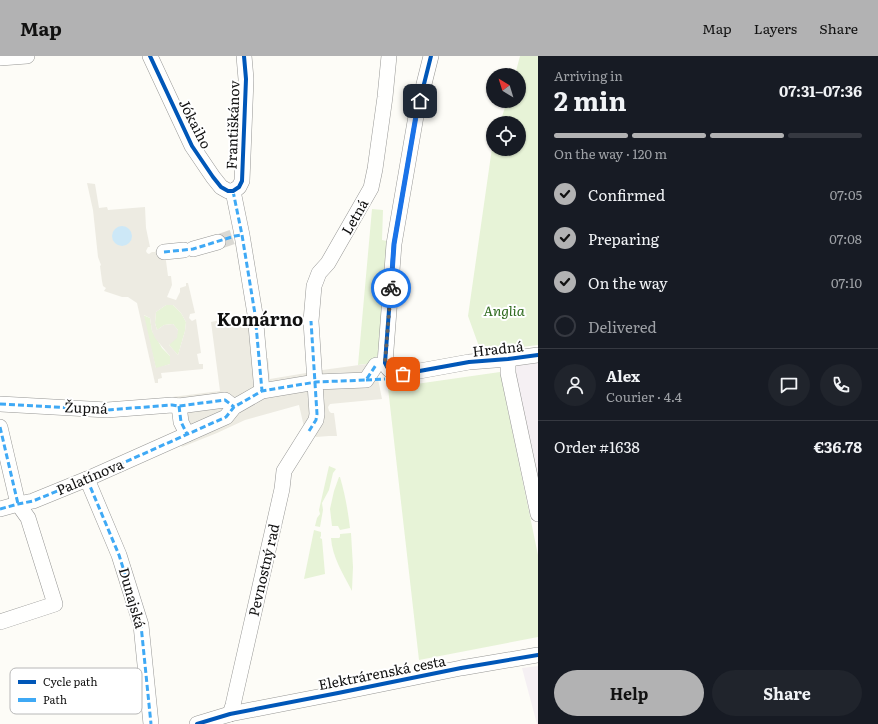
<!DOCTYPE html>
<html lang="en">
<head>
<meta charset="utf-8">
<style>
  :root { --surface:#171b24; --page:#20242c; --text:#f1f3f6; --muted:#9ea1a6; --line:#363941; --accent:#b2b2b3 }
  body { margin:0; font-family:Literata,serif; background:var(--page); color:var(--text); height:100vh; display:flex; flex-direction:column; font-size:15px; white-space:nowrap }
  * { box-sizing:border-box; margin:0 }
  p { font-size:13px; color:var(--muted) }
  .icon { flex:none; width:22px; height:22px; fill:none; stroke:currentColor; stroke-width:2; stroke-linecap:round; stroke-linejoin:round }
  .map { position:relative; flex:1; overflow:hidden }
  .side { display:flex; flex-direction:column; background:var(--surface); width:340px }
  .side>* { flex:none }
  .needle { width:26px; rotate:322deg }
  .tools { position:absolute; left:486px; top:12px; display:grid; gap:8px }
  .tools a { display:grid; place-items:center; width:40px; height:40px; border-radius:50%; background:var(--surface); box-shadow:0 1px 3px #0004; font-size:20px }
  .pin { position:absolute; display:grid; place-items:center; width:34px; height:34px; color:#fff; margin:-17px; border-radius:8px; box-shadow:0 2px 6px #0006 }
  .courier { position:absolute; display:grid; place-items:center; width:40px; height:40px; margin:-20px; border:3px solid #1a73e8; border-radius:50%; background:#fff; color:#222; box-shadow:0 1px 5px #0007 }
  .headline em { font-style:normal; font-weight:700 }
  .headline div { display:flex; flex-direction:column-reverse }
  .headline { display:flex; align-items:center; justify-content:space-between; height:68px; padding:0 16px }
  h1 { font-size:26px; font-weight:700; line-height:30px }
  .bar { display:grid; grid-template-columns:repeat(4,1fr); gap:6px 4px; align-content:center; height:48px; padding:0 16px }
  .bar i { height:5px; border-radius:3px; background:var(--line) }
  .bar .on { background:var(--accent) }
  .bar p { grid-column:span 4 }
  .line { display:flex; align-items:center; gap:10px; padding:0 16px; border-top:1px solid var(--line) }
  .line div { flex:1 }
  .round { display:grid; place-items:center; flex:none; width:42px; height:42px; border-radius:21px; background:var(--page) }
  ol { padding:0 16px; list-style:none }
  li { display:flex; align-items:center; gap:12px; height:44px }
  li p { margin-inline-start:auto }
  li .icon { padding:4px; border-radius:50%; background:var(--accent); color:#111; stroke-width:4 }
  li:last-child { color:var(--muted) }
  li i { width:22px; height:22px; border:2px solid var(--line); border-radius:50% }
  .cta { display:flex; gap:8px; margin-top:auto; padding:8px 16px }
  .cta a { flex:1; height:46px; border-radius:24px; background:var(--accent); color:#111; font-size:16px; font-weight:700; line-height:46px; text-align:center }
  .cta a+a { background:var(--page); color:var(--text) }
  header { display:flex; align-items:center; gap:24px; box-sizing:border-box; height:56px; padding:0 20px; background:var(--accent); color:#111 }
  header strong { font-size:19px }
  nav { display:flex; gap:22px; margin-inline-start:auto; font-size:14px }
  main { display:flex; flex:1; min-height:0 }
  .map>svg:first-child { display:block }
  .industrial { fill:#f5f0f3 }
  .green { fill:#e7f3d7 }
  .plaza { fill:#edebe2; fill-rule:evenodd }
  .water { fill:#cde8f7 }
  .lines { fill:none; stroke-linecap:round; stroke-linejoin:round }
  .minor-tunnel { stroke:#dad9d4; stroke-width:15; stroke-dasharray:15 8; stroke-linecap:butt }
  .minor-casing { stroke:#979795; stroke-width:16 }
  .minor { stroke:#fffffe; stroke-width:15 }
  .quiet { stroke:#3fa9f5; stroke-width:3; stroke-dasharray:6 3; stroke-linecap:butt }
  .cycleway-casing { stroke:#fff; stroke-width:6 }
  .cycleway { stroke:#0057b8; stroke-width:4 }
  .done { stroke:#646362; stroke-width:4; stroke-dasharray:0 7.2 }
  .route { stroke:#1a73e8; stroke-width:5 }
  .labels { text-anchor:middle; stroke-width:4; stroke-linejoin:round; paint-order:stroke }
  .street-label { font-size:14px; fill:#111; stroke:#fff }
  .park-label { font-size:14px; font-style:italic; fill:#2f6b1f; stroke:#fff }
  .district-label { font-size:18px; font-weight:bold; fill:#111; stroke:#fff }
  .key { fill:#fff; stroke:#b8b8b8; stroke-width:1 }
  .key-label { font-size:11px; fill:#111 }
</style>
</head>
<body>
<header>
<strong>Map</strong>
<nav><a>Map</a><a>Layers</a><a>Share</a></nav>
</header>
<main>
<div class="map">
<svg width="538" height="668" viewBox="0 0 538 668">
  <rect width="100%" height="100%" fill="#fdfcf7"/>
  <g class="industrial">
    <path d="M 538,299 L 538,458 L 508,303 Z"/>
    <path d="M 538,610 L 538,668 L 537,668 L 522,612 Z"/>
  </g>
  <g class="green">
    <path d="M 520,0 L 538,0 L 538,289 L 481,296 L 468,260 L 492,92 L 493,90 L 493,93 L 519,93 L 519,67 L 500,67 L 507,45 L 519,45 L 519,19 L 515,19 Z"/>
    <path d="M 372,153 L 383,154 L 382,184 L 391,186 L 380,293 L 374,307 L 358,309 Z"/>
    <path d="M 166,249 L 173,249 L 181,257 L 186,266 L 185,275 L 178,299 L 169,289 L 178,274 L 173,268 L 164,269 L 157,274 L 155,267 L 156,256 Z"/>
    <path d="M 143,259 L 150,262 L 152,275 L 162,292 L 170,300 L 170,308 L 156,313 Z"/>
    <path d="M 500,316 L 538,499 L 538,581 L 419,604 L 388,332 Z"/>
    <path d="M 329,410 L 336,413 L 333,417 L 329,434 L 322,447 L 323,454 L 320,471 L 315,470 L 317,462 L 320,458 L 319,454 Z"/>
    <path d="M 339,421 L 340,421 C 345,438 348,455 350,472 L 340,474 L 338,470 L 332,470 L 330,453 L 334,435 Z"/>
    <path d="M 314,474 L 321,476 L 321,480 L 320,482 L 322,483 L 325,518 L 304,523 Z"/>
    <path d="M 351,477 L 353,511 L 352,534 L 352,535 C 343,518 332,500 331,482 L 339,482 L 340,481 L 340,478 Z"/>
  </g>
  <g class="plaza">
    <path d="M 87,127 L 95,128 L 99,152 L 107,151 L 108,154 L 145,151 L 146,172 L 150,191 L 148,191 L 146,195 L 147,197 L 149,198 L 152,196 L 155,196 L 156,194 L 160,193 L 164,196 L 166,205 L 168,220 L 171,220 L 172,229 L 167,241 L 176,244 L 180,236 L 180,232 L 186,230 L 186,227 L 188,227 L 195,257 L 190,258 L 189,262 L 192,265 L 196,263 L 201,297 L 197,298 L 199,308 L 203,308 L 203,313 L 161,317 L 162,322 L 158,323 L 158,327 L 155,327 L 137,247 L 128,241 L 122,241 L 104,235 L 106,232 L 103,230 L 102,225 L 100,210 L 101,209 L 98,201 L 93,154 ZM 166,249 L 173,249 L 181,257 L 186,266 L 185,275 L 178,299 L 169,289 L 177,282 L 178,274 L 173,268 L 164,269 L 157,274 L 155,267 L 156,256 ZM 144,259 L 150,262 L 152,275 L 155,282 L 170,300 L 170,308 L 156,312 Z"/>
    <path d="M 263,257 L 265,282 L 263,282 L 265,302 L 268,302 L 270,323 L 312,316 L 315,315 L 374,307 L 378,323 L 382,343 L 330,348 L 328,351 L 329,355 L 331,357 L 334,357 L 337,380 L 329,380 L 316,381 L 309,375 L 304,371 L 299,349 L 245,364 L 217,377 L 182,391 L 175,370 L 173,358 L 172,341 L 220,335 L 211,266 L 225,263 L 225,265 L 232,264 L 232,262 Z"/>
  </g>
  <circle class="water" cx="122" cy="180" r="10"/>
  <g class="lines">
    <path class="minor-tunnel" d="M 218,186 L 235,180"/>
    <g class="minor-casing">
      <g id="minor">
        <path d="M 150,0 L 192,90 L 213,121 L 221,131 L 228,135 L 233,135"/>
        <path d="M 431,0 L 416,60 L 394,188 L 385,307 C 389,316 393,317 403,318 L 469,306 L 508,303 L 538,299"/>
        <path d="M 0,2 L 27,0"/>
        <path d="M 233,135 L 242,179 L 255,258 L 262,335"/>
        <path d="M 233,135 L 239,131 L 242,125 L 246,23 L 244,0"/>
        <path d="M 193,193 L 218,186"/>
        <path d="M 164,196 L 184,194"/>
        <path d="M 508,303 L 508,317 L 538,458"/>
        <path d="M 0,348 L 107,354 L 172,349 L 179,350 L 225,344 L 234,351"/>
        <path d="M 179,350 L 181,366 L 187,378"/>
        <path d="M 0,371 L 18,448 L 28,462 L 55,548 L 0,566"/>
        <path d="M 87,423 L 119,499 L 141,569 L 151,668"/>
        <path d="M 0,453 L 18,448 L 33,445 L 87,423 L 226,361 L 234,351 L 262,335 L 316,326 L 366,324 L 376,309"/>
        <path d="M 230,658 L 233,649 L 235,640 L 282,433 L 284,415 L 316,364 L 317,358 L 311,265 L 314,230 L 319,217 L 328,207 L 371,132 L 375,113 L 385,41 L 389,0"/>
        <path d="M 197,668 L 230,658 L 338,637 L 461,612 L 538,599"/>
      </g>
    </g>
    <use href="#minor" class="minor"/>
    <g class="quiet">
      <path d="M 233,135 L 242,179 L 255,258 L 262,335"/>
      <path d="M 164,196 L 193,193 L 235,180 L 242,179"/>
      <path d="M 366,324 L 385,323"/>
      <path d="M 0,348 L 107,354 L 172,349 L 179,350 L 225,344 L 234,351"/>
      <path d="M 179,350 L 181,366 L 187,378"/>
      <path d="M 0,371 L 18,448"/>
      <path d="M 309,375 L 316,364 L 317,358 L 311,265"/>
      <path d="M 87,423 L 119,499 L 141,569 L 151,668"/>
      <path d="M 0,453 L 18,448 L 33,445 L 87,423 L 226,361 L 234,351 L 262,335 L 316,326 L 366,324 L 376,309"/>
    </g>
    <g class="cycleway-casing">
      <g id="cycleway">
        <path d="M 150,0 L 192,90 L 213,121 L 221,131 L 228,135 L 233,135 L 239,131 L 242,125 L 246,23 L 244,0"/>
        <path d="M 431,0 L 416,60 L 394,188 L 385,307 C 389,316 393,317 403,318 L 469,306 L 508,303 L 538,299"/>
        <path d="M 197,668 L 230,658 L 338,637 L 461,612 L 538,599"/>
      </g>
    </g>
    <use href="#cycleway" class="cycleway"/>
  </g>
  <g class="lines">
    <path class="done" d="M 391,232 L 385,307 C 389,316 393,317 403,318"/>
    <path class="route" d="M 391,232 L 394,188 L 416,60 L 420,45"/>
  </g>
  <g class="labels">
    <g class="street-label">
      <text transform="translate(195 68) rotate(63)" y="5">Jókaiho</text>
      <text transform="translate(233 69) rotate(-88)" y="5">Františkánov</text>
      <text transform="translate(355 161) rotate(-60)" y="5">Letná</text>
      <text transform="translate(498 293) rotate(-6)" y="5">Hradná</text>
      <text transform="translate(86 352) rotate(2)" y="5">Župná</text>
      <text transform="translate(90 421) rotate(-23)" y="5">Palatínova</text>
      <text transform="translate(264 514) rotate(-77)" y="5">Pevnostný rad</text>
      <text transform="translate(132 542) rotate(74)" y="5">Dunajská</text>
      <text transform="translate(382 617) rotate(-11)" y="5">Elektrárenská cesta</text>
    </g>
    <g class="park-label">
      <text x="504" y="260">Anglia</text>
    </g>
    <g class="district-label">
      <text x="260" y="270">Komárno</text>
    </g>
  </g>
  <rect x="10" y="612" width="132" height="46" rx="6" class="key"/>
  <rect x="18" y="624" width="18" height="4" fill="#0057b8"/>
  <rect x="18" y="642" width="18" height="4" fill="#3fa9f5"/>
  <g class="key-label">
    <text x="43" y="630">Cycle path</text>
    <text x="43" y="648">Path</text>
  </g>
</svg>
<div class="tools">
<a><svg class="needle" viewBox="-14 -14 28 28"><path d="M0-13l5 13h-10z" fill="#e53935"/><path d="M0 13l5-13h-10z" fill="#9ea1a6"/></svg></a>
<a><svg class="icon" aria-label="locate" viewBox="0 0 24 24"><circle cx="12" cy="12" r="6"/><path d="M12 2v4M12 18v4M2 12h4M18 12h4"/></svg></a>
</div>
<div class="pin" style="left:403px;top:318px;background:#ea580c"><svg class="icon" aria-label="bag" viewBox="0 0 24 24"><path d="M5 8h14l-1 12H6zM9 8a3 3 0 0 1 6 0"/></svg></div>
<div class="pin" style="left:420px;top:45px;background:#1f2937"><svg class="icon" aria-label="home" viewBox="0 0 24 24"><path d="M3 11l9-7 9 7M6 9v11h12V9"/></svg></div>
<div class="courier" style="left:391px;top:232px"><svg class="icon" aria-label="bike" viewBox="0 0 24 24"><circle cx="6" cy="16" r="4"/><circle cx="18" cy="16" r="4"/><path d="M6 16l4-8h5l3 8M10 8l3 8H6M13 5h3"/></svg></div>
</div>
<section class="side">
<div class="headline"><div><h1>2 min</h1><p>Arriving in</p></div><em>07:31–07:36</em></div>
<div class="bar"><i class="on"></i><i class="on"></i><i class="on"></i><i></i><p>On the way · 120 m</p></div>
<ol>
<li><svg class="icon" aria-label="check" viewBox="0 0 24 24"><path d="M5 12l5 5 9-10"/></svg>Confirmed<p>07:05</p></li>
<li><svg class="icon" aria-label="check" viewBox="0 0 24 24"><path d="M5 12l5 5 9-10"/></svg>Preparing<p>07:08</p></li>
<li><svg class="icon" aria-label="check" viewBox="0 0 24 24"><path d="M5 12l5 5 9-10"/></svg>On the way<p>07:10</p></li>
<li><i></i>Delivered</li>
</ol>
<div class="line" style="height:72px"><a class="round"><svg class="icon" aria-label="person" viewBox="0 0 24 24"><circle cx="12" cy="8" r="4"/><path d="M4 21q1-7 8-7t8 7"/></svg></a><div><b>Alex</b><p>Courier · 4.4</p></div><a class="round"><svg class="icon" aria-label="chat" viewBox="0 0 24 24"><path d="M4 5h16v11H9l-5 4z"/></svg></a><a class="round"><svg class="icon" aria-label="phone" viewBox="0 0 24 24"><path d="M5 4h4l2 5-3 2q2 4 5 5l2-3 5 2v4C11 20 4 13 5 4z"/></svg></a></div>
<div class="line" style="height:52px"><div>Order #1638</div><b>€36.78</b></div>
<div class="cta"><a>Help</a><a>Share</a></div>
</section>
</main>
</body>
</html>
